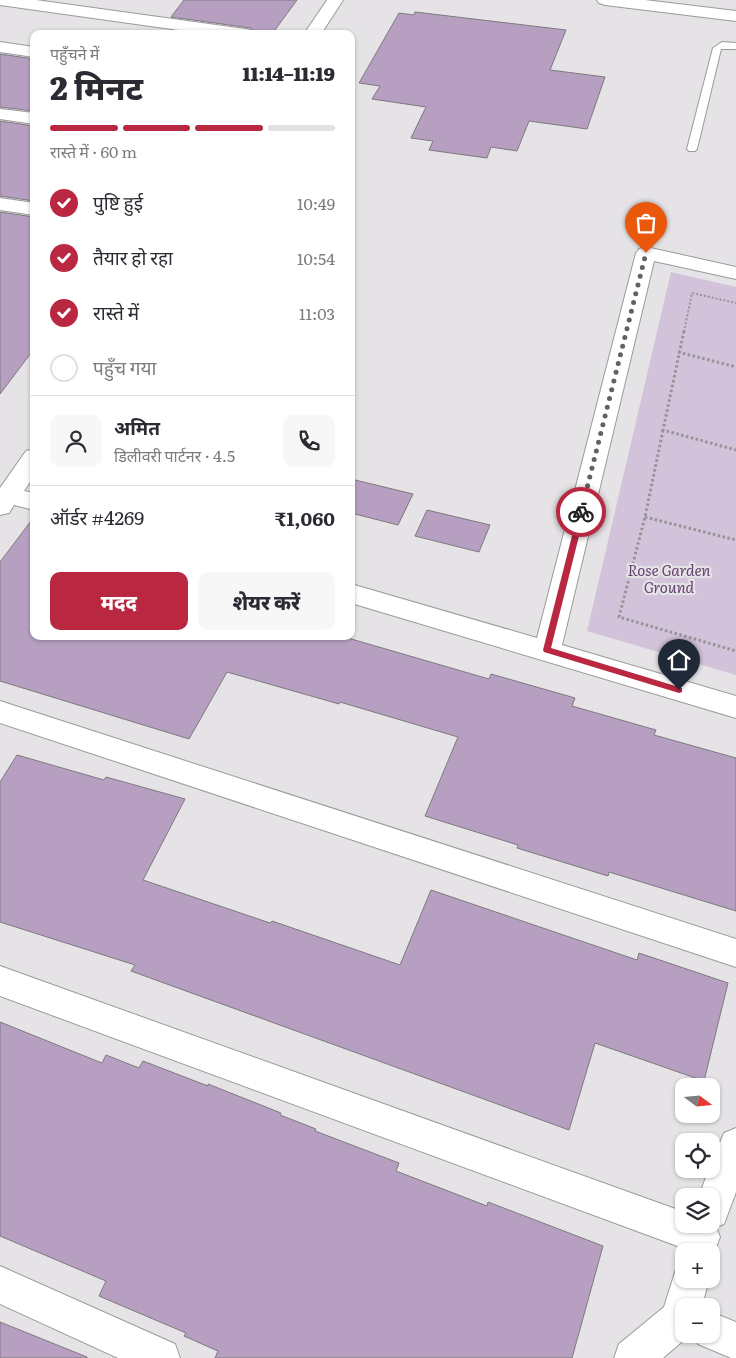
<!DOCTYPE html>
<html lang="hi">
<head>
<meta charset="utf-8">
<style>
  :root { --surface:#fff; --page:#f7f7f7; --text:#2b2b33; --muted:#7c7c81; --line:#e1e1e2; --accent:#b92741 }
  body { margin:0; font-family:Literata,"Noto Sans Devanagari",serif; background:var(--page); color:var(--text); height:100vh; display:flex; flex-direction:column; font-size:19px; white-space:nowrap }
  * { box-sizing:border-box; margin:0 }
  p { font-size:16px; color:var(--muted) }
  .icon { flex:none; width:28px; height:28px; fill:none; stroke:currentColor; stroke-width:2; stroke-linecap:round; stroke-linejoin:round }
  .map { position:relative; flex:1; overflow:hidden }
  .side { position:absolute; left:30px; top:30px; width:325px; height:610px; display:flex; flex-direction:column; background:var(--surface); border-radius:10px; box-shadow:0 1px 4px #0004 }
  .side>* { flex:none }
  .needle { width:32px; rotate:106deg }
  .buttons { position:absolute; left:675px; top:1078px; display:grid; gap:10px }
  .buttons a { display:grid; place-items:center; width:45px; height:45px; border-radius:10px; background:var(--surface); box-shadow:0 1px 4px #0004; font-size:25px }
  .pin { position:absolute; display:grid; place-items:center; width:42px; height:42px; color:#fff; margin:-51px -21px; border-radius:50% 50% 50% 0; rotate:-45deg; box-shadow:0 0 5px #0007 }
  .pin .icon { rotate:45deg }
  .courier { position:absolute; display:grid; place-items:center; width:50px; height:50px; margin:-25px; border:4px solid #b92741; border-radius:50%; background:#fff; color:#222; box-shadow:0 1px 6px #0007 }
  .headline em { font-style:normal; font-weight:800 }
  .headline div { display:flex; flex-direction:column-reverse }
  .headline { display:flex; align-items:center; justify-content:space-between; height:85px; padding:0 20px }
  h1 { font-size:32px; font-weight:800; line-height:38px }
  .bar { display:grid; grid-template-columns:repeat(4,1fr); gap:8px 5px; align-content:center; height:60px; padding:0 20px }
  .bar i { height:6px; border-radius:4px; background:var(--line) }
  .bar .selected { background:var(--accent) }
  .bar p { grid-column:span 4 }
  .line { display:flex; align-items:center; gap:12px; padding:0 20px; border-top:1px solid var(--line) }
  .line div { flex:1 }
  .round { display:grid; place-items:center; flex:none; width:52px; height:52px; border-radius:10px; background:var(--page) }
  ol { padding:0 20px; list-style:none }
  li { display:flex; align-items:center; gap:15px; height:55px }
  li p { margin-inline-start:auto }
  li .icon { padding:5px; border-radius:50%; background:var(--accent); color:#fff; stroke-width:4 }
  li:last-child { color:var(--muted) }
  li i { width:28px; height:28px; border:2px solid var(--line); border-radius:50% }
  .primary-button { display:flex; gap:10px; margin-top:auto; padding:10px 20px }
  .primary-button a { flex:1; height:58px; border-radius:10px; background:var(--accent); color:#fff; font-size:20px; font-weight:800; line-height:58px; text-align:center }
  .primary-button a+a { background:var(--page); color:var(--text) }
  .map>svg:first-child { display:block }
  .green { fill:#d3c3da }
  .building { fill:#b79fc1; stroke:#7c7a7d }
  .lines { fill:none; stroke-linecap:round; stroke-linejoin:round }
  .service-casing { stroke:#9b999c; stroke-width:2 }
  .minor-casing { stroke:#9b999c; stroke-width:2 }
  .tertiary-casing { stroke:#9b999c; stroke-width:2 }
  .path-far1 { stroke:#959496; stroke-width:2; stroke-dasharray:2 2; stroke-linecap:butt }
  .path { stroke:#959496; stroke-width:3; stroke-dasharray:2.5 2.5; stroke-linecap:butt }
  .service { fill:#fff; fill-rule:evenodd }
  .minor { fill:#fff; fill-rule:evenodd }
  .tertiary { fill:#fff; fill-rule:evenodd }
  .route { fill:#b92741 }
  .done { stroke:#626263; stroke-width:5; stroke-dasharray:0 9 }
  .labels { text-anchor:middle; stroke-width:4.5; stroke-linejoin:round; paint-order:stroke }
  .park-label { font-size:15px; font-style:italic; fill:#654371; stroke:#e5e3e6 }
</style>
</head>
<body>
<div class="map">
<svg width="736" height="1358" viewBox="0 0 736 1358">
  <rect width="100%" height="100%" fill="#e5e3e6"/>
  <path class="green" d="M 671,272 L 736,287 L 736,675 L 587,631 Z"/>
  <g class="building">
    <path d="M 184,0 L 297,0 L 272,34 L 255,34 L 251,28 L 171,17 Z"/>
    <path d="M 415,12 L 566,30 L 550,70 L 605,77 L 587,129 L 529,121 L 517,151 L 491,147 L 487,158 L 429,150 L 433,141 L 411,138 L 426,107 L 372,99 L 380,86 L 359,83 L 399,13 L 414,15 Z"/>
    <path d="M 0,54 L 34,59 L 34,111 L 0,107 Z"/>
    <path d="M 0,121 L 34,126 L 34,201 L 0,196 Z"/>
    <path d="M 0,212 L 34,217 L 34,349 L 0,394 Z"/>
    <path d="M 351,479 L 413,494 L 398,525 L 351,513 Z"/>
    <path d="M 427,510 L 490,525 L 479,552 L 415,536 Z"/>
    <path d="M 34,517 L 34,636 L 341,636 L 489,679 L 491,674 L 575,698 L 572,706 L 656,730 L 654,735 L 736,758 L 736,911 L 609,872 L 608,876 L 517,848 L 518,845 L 425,816 L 458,737 L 340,702 L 339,704 L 227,672 L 189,739 L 0,681 L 0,562 Z"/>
    <path d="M 17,755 L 104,780 L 106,777 L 185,799 L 143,880 L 270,923 L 272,921 L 400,965 L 431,890 L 637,960 L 639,953 L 728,983 L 704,1081 L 595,1043 L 569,1130 L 131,971 L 135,965 L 0,922 L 0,782 Z"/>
    <path d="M 0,1022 L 102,1063 L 106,1055 L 139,1068 L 143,1061 L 208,1086 L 208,1084 L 281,1113 L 280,1115 L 316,1129 L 315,1131 L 399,1163 L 396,1171 L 487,1206 L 488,1202 L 603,1246 L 572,1358 L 215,1358 L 218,1351 L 184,1336 L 186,1333 L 99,1296 L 106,1281 L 0,1236 Z"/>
    <path d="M 0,1322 L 87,1357 L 87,1358 L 0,1358 Z"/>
  </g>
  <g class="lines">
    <g class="service-casing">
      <path id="service" d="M 722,42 L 736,43 L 736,49 L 721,49 L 697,149 L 695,151 L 689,151 L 687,149 L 713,48 Z"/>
    </g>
    <g class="minor-casing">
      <g id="minor">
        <path d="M 0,0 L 36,0 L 245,29 L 251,30 L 253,34 L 207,34 L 0,5 Z"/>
        <path d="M 327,0 L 343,0 L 321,34 L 304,34 Z"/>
        <path d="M 0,42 L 34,47 L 34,57 L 0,52 Z"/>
        <path d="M 0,109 L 34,113 L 34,124 L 0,119 Z"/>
        <path d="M 0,198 L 34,203 L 34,215 L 0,210 Z"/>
        <path d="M 646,247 L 736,267 L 736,279 L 654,261 L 562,645 L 736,696 L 736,718 L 351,603 L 351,584 L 537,638 L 636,253 L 639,249 Z"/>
        <path d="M 34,449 L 34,476 L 24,491 L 34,493 L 34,510 L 14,505 L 9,513 L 0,515 L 0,488 L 26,451 Z"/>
        <path d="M 0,701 L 736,939 L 736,967 L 0,723 Z"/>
        <path d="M 0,966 L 684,1212 L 684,1224 L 711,1224 L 711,1196 L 699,1196 L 709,1169 L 711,1169 L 711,1164 L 724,1133 L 736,1128 L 736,1192 L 724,1224 L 716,1227 L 720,1237 L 715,1250 L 691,1251 L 0,996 Z"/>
        <path d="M 684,1263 L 684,1279 L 709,1279 L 702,1306 L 684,1306 L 684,1334 L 691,1334 L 663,1358 L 614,1358 L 619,1344 L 664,1307 L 677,1266 Z"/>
        <path d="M 0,1266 L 175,1344 L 180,1358 L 118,1358 L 0,1304 Z"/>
        <path d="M 711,1312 L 736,1322 L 736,1358 L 731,1358 L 698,1344 L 693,1334 L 711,1334 Z"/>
      </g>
    </g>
    <g class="tertiary-casing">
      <path id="tertiary" d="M 597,0 L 645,0 L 736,11 L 736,21 L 605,5 L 599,3 Z"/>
    </g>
    <path class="path-far1" d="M 684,332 L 692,293 L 736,303"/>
    <g class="path">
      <path d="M 684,331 L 663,430 L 736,450"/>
      <path d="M 678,352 L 736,367"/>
      <path d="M 663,430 L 645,517 L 619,617 L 736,651"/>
      <path d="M 645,517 L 736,540"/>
    </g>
    <use href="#service" class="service"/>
    <use href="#minor" class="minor"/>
    <use href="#tertiary" class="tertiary"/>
  </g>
  <path class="route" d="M 581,509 L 585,512 L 551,648 L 682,688 L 682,692 L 679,693 L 544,652 L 543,650 L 578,512 Z"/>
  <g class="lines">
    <path class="done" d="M 581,512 L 646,253"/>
  </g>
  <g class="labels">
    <g class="park-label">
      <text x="669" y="576">Rose Garden<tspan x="669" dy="17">Ground</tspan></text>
    </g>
  </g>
</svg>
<div class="buttons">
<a><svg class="needle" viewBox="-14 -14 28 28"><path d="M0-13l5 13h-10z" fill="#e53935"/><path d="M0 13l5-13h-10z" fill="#7c7c81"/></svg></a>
<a><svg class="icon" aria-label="locate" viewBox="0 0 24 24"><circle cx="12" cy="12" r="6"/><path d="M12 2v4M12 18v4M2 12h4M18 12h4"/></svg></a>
<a><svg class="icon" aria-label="layers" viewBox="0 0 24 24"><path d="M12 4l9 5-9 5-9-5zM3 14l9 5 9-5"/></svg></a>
<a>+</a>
<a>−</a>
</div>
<div class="pin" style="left:646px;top:253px;background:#ea580c"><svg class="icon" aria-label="bag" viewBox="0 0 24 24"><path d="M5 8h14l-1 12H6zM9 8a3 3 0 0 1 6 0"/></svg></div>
<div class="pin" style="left:679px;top:690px;background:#1f2937"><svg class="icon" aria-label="home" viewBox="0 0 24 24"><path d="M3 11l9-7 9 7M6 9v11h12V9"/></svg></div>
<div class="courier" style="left:581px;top:512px"><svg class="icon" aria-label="bike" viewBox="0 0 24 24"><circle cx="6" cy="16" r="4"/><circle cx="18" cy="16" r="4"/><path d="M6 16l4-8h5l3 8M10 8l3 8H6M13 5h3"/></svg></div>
<section class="side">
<div class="headline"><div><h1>2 मिनट</h1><p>पहुँचने में</p></div><em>11:14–11:19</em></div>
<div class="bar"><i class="selected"></i><i class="selected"></i><i class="selected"></i><i></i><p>रास्ते में · 60 m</p></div>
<ol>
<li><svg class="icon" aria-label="check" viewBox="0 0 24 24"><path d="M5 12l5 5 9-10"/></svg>पुष्टि हुई<p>10:49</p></li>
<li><svg class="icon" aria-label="check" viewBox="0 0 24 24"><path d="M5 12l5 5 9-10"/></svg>तैयार हो रहा<p>10:54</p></li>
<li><svg class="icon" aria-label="check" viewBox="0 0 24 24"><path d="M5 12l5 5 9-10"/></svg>रास्ते में<p>11:03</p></li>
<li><i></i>पहुँच गया</li>
</ol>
<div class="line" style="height:90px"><a class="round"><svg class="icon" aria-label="person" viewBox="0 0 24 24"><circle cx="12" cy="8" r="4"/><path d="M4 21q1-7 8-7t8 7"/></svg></a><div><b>अमित</b><p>डिलीवरी पार्टनर · 4.5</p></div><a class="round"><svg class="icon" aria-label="phone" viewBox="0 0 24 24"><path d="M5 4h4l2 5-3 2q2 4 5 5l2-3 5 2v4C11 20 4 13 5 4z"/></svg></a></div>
<div class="line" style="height:65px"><div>ऑर्डर #4269</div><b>₹1,060</b></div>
<div class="primary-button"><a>मदद</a><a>शेयर करें</a></div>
</section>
</div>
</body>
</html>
